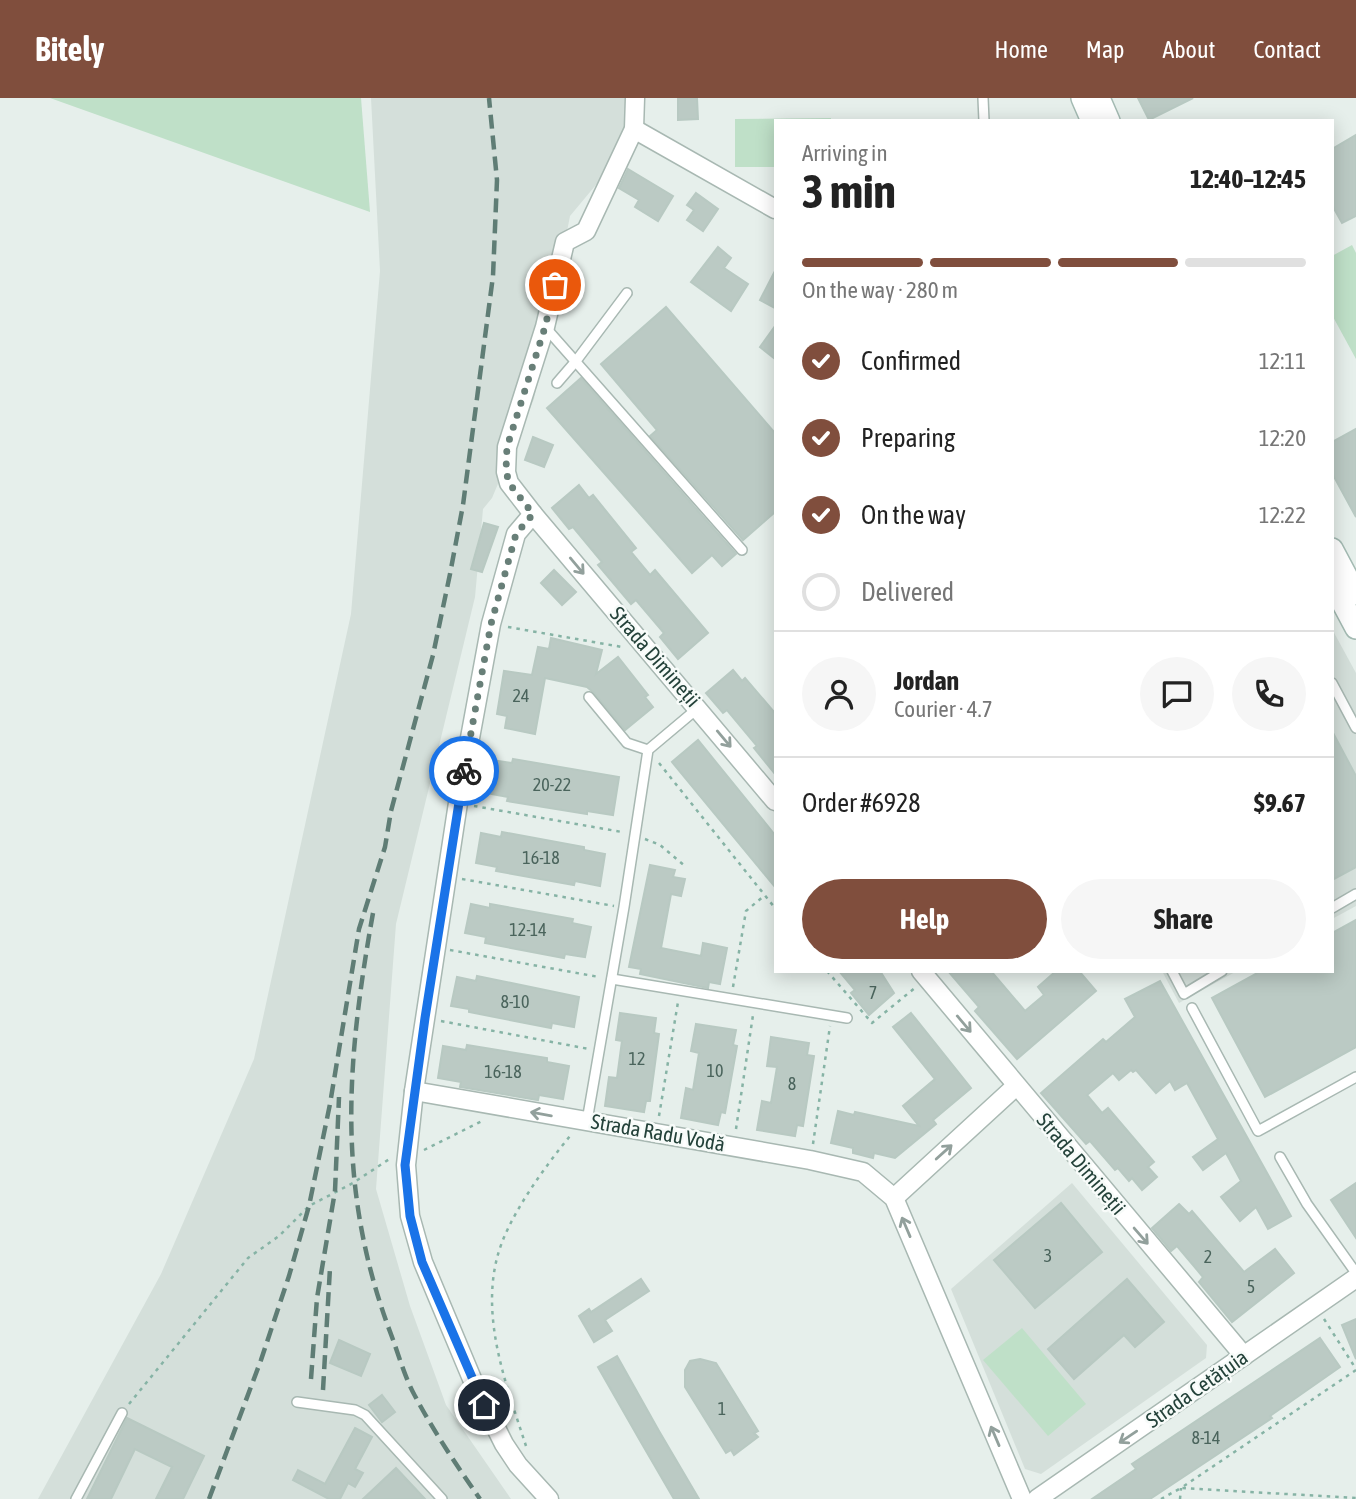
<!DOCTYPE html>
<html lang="en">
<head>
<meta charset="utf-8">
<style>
  :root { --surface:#fff; --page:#f6f6f6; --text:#222; --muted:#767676; --line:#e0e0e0; --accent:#804e3d }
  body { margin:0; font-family:"Asap Condensed",sans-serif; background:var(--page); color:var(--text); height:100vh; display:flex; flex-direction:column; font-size:26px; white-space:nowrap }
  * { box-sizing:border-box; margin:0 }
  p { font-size:23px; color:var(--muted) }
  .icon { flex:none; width:38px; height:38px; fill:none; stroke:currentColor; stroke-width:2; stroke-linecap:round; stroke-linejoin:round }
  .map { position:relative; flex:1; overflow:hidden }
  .side { position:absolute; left:774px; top:21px; width:560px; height:854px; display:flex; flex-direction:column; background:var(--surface); border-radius:0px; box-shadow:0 4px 18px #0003 }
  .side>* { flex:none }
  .pin { position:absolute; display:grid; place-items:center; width:60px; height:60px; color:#fff; margin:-30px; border:4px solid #fff; border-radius:50%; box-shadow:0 2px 7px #0007 }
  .courier { position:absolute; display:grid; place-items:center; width:70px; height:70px; margin:-35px; border:5px solid #1a73e8; border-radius:50%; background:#fff; color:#222; box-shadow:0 2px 9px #0007 }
  .head em { font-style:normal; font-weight:700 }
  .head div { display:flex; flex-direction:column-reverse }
  .head { display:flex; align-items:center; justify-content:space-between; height:119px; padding:0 28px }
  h1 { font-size:46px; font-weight:700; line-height:52px }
  .bar { display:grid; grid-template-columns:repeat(4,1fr); gap:10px 7px; align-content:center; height:84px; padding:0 28px }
  .bar i { height:9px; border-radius:5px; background:var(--line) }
  .bar .on { background:var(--accent) }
  .bar p { grid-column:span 4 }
  .line { display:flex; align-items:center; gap:18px; padding:0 28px; border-top:2px solid var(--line) }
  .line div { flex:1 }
  .round { display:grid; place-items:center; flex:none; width:74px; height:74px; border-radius:37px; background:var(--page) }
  ol { padding:0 28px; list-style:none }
  li { display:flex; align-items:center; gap:21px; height:77px }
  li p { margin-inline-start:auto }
  li .icon { padding:7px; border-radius:50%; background:var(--accent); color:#fff; stroke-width:4 }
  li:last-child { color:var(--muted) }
  li i { width:38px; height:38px; border:4px solid var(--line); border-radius:50% }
  .primary-button { display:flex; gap:14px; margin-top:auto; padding:14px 28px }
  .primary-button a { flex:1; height:80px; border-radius:42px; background:var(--accent); color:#fff; font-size:28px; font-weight:700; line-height:80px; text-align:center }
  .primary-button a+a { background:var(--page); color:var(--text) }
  header { display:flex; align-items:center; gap:42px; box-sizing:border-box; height:98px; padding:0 35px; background:var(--accent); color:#fff }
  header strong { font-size:33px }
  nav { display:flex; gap:38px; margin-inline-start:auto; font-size:24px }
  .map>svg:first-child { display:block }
  .built { fill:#d4dfda }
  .green { fill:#bfe0c8 }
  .building { fill:#bbcac4; stroke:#b8c9c2; stroke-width:2 }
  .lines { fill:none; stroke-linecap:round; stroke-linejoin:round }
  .lane-casing { stroke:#a8b8b2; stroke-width:12 }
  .street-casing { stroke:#a8b8b2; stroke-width:21 }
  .secondary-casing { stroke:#a4bbb3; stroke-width:24 }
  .path { stroke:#86b3a5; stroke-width:2.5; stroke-dasharray:3.5 5; stroke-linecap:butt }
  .lane { stroke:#fff; stroke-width:9 }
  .street { stroke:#fff; stroke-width:18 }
  .secondary { stroke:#fff; stroke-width:21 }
  .rail { stroke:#5f7d75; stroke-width:4.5; stroke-dasharray:14 7; stroke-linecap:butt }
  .oneway { stroke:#92a09c }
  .done { stroke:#687f78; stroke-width:7; stroke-dasharray:0 12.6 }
  .route { stroke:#1a73e8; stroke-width:9 }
  .labels { text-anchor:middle; stroke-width:5; stroke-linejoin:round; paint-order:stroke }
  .number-label { font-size:18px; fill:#4a645c }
  .street-label { font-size:21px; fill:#24423a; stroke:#f7fbf9 }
</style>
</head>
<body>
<header>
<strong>Bitely</strong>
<nav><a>Home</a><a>Map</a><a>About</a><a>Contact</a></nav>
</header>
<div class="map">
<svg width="1356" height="1401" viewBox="0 0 1356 1401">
  <rect width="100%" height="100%" fill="#e6efeb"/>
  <g class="built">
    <path d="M 371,0 L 636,0 L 645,28 L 570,118 L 534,301 L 492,400 L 483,411 L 475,499 L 396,826 L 376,1091 L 410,1208 L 446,1307 L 511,1401 L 38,1401 L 161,1176 L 254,961 L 351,516 L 380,173 Z"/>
    <path d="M 1332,531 L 1356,575 L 1356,808 L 1332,821 Z"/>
    <path d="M 1162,873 L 1237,873 L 1179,905 Z"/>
    <path d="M 1072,1085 L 1207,1247 L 1206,1260 L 1041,1376 L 1025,1371 L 951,1191 Z"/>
  </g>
  <g class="green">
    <path d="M 50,0 L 361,0 L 370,114 Z"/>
    <path d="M 831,20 L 831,23 L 775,23 L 775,69 L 735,69 L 735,21 Z"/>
    <path d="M 1352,147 L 1356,155 L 1356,261 L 1332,217 L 1332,158 Z"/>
    <path d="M 1022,1230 L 1086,1306 L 1048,1338 L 983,1262 Z"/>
  </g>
  <g class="building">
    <path d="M 678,0 L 697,0 L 698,21 L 678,22 Z"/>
    <path d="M 1138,0 L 1193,0 L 1149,22 Z"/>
    <path d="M 1356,37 L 1356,118 L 1342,125 L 1332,107 L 1332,51 Z"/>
    <path d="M 628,71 L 673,98 L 658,123 L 635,109 L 639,102 L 619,90 Z"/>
    <path d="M 696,95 L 718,111 L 703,133 L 687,122 L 694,112 L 687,107 Z"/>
    <path d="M 718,149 L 731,160 L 724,170 L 748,186 L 731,213 L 691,184 Z"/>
    <path d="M 775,173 L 775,210 L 760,202 Z"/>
    <path d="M 666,209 L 775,335 L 775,414 L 743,442 L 650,338 L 657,332 L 601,266 Z"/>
    <path d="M 775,228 L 775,261 L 760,249 Z"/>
    <path d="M 581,280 L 736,456 L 722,468 L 712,457 L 692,475 L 547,310 Z"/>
    <path d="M 1356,331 L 1356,419 L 1332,375 L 1332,344 Z"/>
    <path d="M 533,339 L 553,347 L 544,369 L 525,362 Z"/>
    <path d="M 579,387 L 589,400 L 593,397 L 636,450 L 631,454 L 650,477 L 655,472 L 708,535 L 678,561 L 660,539 L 664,535 L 636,502 L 631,506 L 598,467 L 602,464 L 573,429 L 569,431 L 552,410 Z"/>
    <path d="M 484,425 L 498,429 L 482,474 L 471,471 Z"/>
    <path d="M 554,472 L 576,494 L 562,507 L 541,485 Z"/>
    <path d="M 551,540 L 602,552 L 596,576 L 618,559 L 648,597 L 645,599 L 653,609 L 625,632 L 594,595 L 587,589 L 545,580 L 535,636 L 505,630 L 507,618 L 497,616 L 504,573 L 532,577 L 538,549 L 549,551 Z"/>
    <path d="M 733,572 L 742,583 L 745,580 L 775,615 L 775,676 L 754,650 L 757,648 L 727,612 L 723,615 L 706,595 Z"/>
    <path d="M 1332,633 L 1356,678 L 1356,769 L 1332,782 Z"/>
    <path d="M 698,642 L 775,737 L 775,789 L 672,664 Z"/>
    <path d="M 513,661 L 619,679 L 613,717 L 587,713 L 587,716 L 507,703 L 508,699 L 486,695 L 491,662 L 512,665 Z"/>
    <path d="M 502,734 L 584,749 L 584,752 L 605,756 L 600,788 L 575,783 L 574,787 L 496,773 L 497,769 L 476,765 L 481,735 L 501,739 Z"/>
    <path d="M 650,767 L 675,772 L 673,779 L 685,781 L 681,798 L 671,796 L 661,850 L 701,858 L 703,845 L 727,850 L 720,886 L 709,884 L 708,890 L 640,876 L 641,871 L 629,869 Z"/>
    <path d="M 471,806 L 490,810 L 490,806 L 573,821 L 572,825 L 591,829 L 585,859 L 565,856 L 564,860 L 485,845 L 486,839 L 465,835 Z"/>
    <path d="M 1356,822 L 1356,949 L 1265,999 L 1212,900 L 1261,873 L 1332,873 L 1332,835 Z"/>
    <path d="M 839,873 L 880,873 L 894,895 L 869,917 L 851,895 L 855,892 Z"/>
    <path d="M 948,873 L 991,873 L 1025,913 L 1044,897 L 1038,889 L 1056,873 L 1079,873 L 1096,893 L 1017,961 L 975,913 L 979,909 Z"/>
    <path d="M 477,878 L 579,899 L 574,929 L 552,925 L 551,930 L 469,914 L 469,911 L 451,908 L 457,879 L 476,883 Z"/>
    <path d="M 1160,883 L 1291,1118 L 1268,1131 L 1256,1109 L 1240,1123 L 1221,1099 L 1241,1083 L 1226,1055 L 1203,1072 L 1193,1059 L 1218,1041 L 1187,985 L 1175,992 L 1170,983 L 1156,995 L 1136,972 L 1133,974 L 1131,972 L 1119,982 L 1113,975 L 1087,997 L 1102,1015 L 1108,1010 L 1154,1064 L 1148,1069 L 1157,1079 L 1142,1092 L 1132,1080 L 1129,1083 L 1118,1070 L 1115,1072 L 1090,1043 L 1086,1046 L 1041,995 L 1103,941 L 1106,944 L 1135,919 L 1125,901 Z"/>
    <path d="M 620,915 L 656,920 L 654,935 L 659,936 L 650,1003 L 646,1003 L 644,1014 L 605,1008 L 609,979 L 617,980 L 622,943 L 616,942 Z"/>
    <path d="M 911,915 L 971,990 L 933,1022 L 936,1026 L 895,1060 L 874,1055 L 873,1060 L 853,1055 L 853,1050 L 831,1045 L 838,1013 L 854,1017 L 855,1014 L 919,1028 L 903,1008 L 935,981 L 893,929 Z"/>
    <path d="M 696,926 L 736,932 L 733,947 L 737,948 L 725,1015 L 721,1014 L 718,1027 L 681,1020 L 686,990 L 693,992 L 699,955 L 691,953 Z"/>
    <path d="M 771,939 L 809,945 L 807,957 L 814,958 L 803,1028 L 797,1027 L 795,1038 L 757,1032 L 762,1003 L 771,1005 L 777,969 L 767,968 Z"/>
    <path d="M 467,947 L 547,960 L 547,964 L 569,968 L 563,1001 L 539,997 L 538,1002 L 460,989 L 461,984 L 438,980 L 443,948 L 466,952 Z"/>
    <path d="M 1356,1085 L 1356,1140 L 1331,1102 Z"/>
    <path d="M 1061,1105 L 1102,1154 L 1035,1210 L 994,1162 Z"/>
    <path d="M 1179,1106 L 1189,1116 L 1192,1113 L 1244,1174 L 1275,1151 L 1294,1175 L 1232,1224 L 1199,1184 L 1203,1179 L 1177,1148 L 1171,1153 L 1152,1130 Z"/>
    <path d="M 641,1181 L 649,1193 L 605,1222 L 612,1233 L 594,1244 L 579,1218 L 589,1211 L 591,1214 Z"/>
    <path d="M 1127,1181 L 1164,1224 L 1135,1249 L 1124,1237 L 1074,1281 L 1048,1251 Z"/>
    <path d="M 1356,1221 L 1356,1261 L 1342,1227 Z"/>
    <path d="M 1320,1240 L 1340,1269 L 1270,1318 L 1272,1320 L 1150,1401 L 1092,1401 L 1136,1371 L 1132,1366 Z"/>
    <path d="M 339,1242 L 370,1256 L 361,1278 L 330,1265 Z"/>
    <path d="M 617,1258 L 659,1333 L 699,1401 L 674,1401 L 642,1346 L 598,1269 Z"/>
    <path d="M 700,1261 L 716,1265 L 758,1333 L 754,1335 L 758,1339 L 734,1357 L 731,1352 L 726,1355 L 685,1289 L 685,1272 L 690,1263 Z"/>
    <path d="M 382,1297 L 395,1314 L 382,1324 L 369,1307 Z"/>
    <path d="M 127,1320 L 204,1358 L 183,1401 L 156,1401 L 172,1369 L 135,1351 L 111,1401 L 87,1401 Z"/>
    <path d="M 355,1330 L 372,1339 L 355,1371 L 363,1375 L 355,1389 L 348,1385 L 340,1401 L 329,1401 L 293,1382 L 298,1372 L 325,1386 Z"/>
    <path d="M 396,1370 L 425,1401 L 363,1401 Z"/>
  </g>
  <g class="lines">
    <g class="lane-casing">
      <g id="lane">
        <path d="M 983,0 L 984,23"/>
        <path d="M 545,229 L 742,452"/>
        <path d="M 557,285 L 576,263 L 627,195"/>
        <path d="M 1332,585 L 1356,630"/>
        <path d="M 589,599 L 627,645 L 648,652"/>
        <path d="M 1332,810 L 1356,796"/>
        <path d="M 1172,873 L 1184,896 L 1222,873"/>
        <path d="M 612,881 L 847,920"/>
        <path d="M 1192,910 L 1258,1033 L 1356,979"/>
        <path d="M 587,1023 L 624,809 L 648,652 L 698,610"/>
        <path d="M 1280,1059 L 1307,1106 L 1356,1175"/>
        <path d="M 297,1304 L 355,1312 L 365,1317 L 442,1401"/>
        <path d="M 76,1401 L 122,1315"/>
      </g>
    </g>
    <g class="street-casing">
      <g id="street">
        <path d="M 635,0 L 634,31 L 586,133 L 565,144 L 545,229 L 507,349 L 506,374 L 509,385 L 533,416 L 775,703"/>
        <path d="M 634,31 L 775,111"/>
        <path d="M 533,416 L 516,436 L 491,526 L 458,705 L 414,993 L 406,1067 L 410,1118 L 423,1164 L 475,1288 L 504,1346 L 518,1367 L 549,1401"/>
        <path d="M 921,873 L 1244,1258"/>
        <path d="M 414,993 L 810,1062 L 863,1074 L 894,1100 L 1022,1401"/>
        <path d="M 894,1100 L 1016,988"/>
        <path d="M 1037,1401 L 1356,1180"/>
      </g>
    </g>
    <g class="secondary-casing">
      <g id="secondary">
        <path d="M 1082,0 L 1092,23"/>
        <path d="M 1099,0 L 1109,23"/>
        <path d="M 1332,451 L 1356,496"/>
        <path d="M 1332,485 L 1356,530"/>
      </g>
    </g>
    <g class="path">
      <path d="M 508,529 L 622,549"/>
      <path d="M 659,665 L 775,810"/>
      <path d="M 474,708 L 622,734"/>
      <path d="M 645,741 L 660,747 L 685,768"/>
      <path d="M 462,781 L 614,808"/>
      <path d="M 450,852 L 599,879"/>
      <path d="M 827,873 L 872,925 L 916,889"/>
      <path d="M 733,889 L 746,813 L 765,797"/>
      <path d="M 441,923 L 589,951"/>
      <path d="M 659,1018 L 678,904"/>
      <path d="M 736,1031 L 753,917"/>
      <path d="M 813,1046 L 830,928"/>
      <path d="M 424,1052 L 484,1022"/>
      <path d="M 1324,1221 L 1356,1271"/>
      <path d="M 1356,1272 L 1181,1390 L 1356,1400"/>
      <path d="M 129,1306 L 248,1160 L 279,1138 L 309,1108 L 353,1085 L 391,1060"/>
      <path d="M 526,1348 C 507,1289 481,1223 497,1160 C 507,1120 544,1070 570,1038"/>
      <path d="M 1161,1401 L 1181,1390"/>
      <path d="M 1180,1401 L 1181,1390"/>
    </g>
    <use href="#lane" class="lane"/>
    <use href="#street" class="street"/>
    <use href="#secondary" class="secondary"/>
    <g class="rail">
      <path d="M 373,815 C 346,966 336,1092 392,1239 C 399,1258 405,1280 415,1298 C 434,1334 457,1368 480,1401"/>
      <path d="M 311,1281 L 317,1200 L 335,1093 L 339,999"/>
      <path d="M 323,1292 L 330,1170"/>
      <path d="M 209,1401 L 261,1262 L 289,1178 L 309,1108 L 330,1006 L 359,831 L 385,749 L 391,713 L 433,557 L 450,476 L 463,407 L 493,178 L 497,82 L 489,0"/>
    </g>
  </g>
  <defs><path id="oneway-shaft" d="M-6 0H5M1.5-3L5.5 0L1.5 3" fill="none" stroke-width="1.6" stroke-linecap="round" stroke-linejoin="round" transform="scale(1.75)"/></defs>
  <g class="oneway">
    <use href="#oneway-shaft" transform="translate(577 468) rotate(50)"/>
    <use href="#oneway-shaft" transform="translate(724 641) rotate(50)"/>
    <use href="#oneway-shaft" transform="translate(964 926) rotate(50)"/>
    <use href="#oneway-shaft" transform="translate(541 1016) rotate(-170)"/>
    <use href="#oneway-shaft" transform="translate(944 1054) rotate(-42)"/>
    <use href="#oneway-shaft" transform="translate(906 1129) rotate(-113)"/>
    <use href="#oneway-shaft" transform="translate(1141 1138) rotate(49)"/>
    <use href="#oneway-shaft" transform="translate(995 1338) rotate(-113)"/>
    <use href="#oneway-shaft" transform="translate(1128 1339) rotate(146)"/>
  </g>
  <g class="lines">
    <path class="done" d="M 464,673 L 491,526 L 516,436 L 533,416 L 509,385 L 506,373 L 507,349 L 545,229 L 555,187"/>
    <path class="route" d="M 464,673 L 425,920 L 405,1067 L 410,1118 L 422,1164 L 484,1307"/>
  </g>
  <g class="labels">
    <g class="number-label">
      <text x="521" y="604">24</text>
      <text x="552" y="693">20-22</text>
      <text x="541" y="766">16-18</text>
      <text x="528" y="838">12-14</text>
      <text x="873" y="901">7</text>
      <text x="515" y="910">8-10</text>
      <text x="637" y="967">12</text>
      <text x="715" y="979">10</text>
      <text x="503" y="980">16-18</text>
      <text x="792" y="992">8</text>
      <text x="1048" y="1164">3</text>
      <text x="1208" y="1165">2</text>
      <text x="1251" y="1195">5</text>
      <text x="722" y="1317">1</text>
      <text x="1206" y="1346">8-14</text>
    </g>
    <g class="street-label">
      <text transform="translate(655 559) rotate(49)" y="7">Strada Dimineții</text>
      <text transform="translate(658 1035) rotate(10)" y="7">Strada Radu Vodă</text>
      <text transform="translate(1081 1066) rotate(50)" y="7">Strada Dimineții</text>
      <text transform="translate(1197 1291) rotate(-35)" y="7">Strada Cetățuia</text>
    </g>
  </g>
</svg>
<div class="pin" style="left:555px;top:187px;background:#ea580c"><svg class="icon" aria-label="bag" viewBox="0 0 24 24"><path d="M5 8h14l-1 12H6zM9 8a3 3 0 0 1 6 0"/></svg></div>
<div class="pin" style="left:484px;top:1307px;background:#1f2937"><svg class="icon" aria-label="home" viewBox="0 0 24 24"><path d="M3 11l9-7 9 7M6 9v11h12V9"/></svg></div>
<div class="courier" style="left:464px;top:673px"><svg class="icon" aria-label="bike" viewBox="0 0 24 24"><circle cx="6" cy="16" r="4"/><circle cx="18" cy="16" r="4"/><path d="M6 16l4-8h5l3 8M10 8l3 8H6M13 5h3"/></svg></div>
<section class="side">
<div class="head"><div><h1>3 min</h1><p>Arriving in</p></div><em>12:40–12:45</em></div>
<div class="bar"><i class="on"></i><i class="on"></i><i class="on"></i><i></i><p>On the way · 280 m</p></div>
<ol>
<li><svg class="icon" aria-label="check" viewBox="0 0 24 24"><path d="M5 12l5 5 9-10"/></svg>Confirmed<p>12:11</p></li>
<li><svg class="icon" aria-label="check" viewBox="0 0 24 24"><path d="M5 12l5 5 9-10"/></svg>Preparing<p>12:20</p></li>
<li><svg class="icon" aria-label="check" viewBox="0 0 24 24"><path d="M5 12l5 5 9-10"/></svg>On the way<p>12:22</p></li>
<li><i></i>Delivered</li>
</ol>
<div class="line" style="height:126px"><a class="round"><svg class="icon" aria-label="person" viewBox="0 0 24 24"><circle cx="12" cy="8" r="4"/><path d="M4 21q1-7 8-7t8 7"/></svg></a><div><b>Jordan</b><p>Courier · 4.7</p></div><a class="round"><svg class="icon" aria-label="chat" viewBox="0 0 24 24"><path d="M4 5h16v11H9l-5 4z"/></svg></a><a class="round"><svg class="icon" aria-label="phone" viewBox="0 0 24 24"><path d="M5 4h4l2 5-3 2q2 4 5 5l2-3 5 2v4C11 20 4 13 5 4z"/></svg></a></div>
<div class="line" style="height:91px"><div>Order #6928</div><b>$9.67</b></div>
<div class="primary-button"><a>Help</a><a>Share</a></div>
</section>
</div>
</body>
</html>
